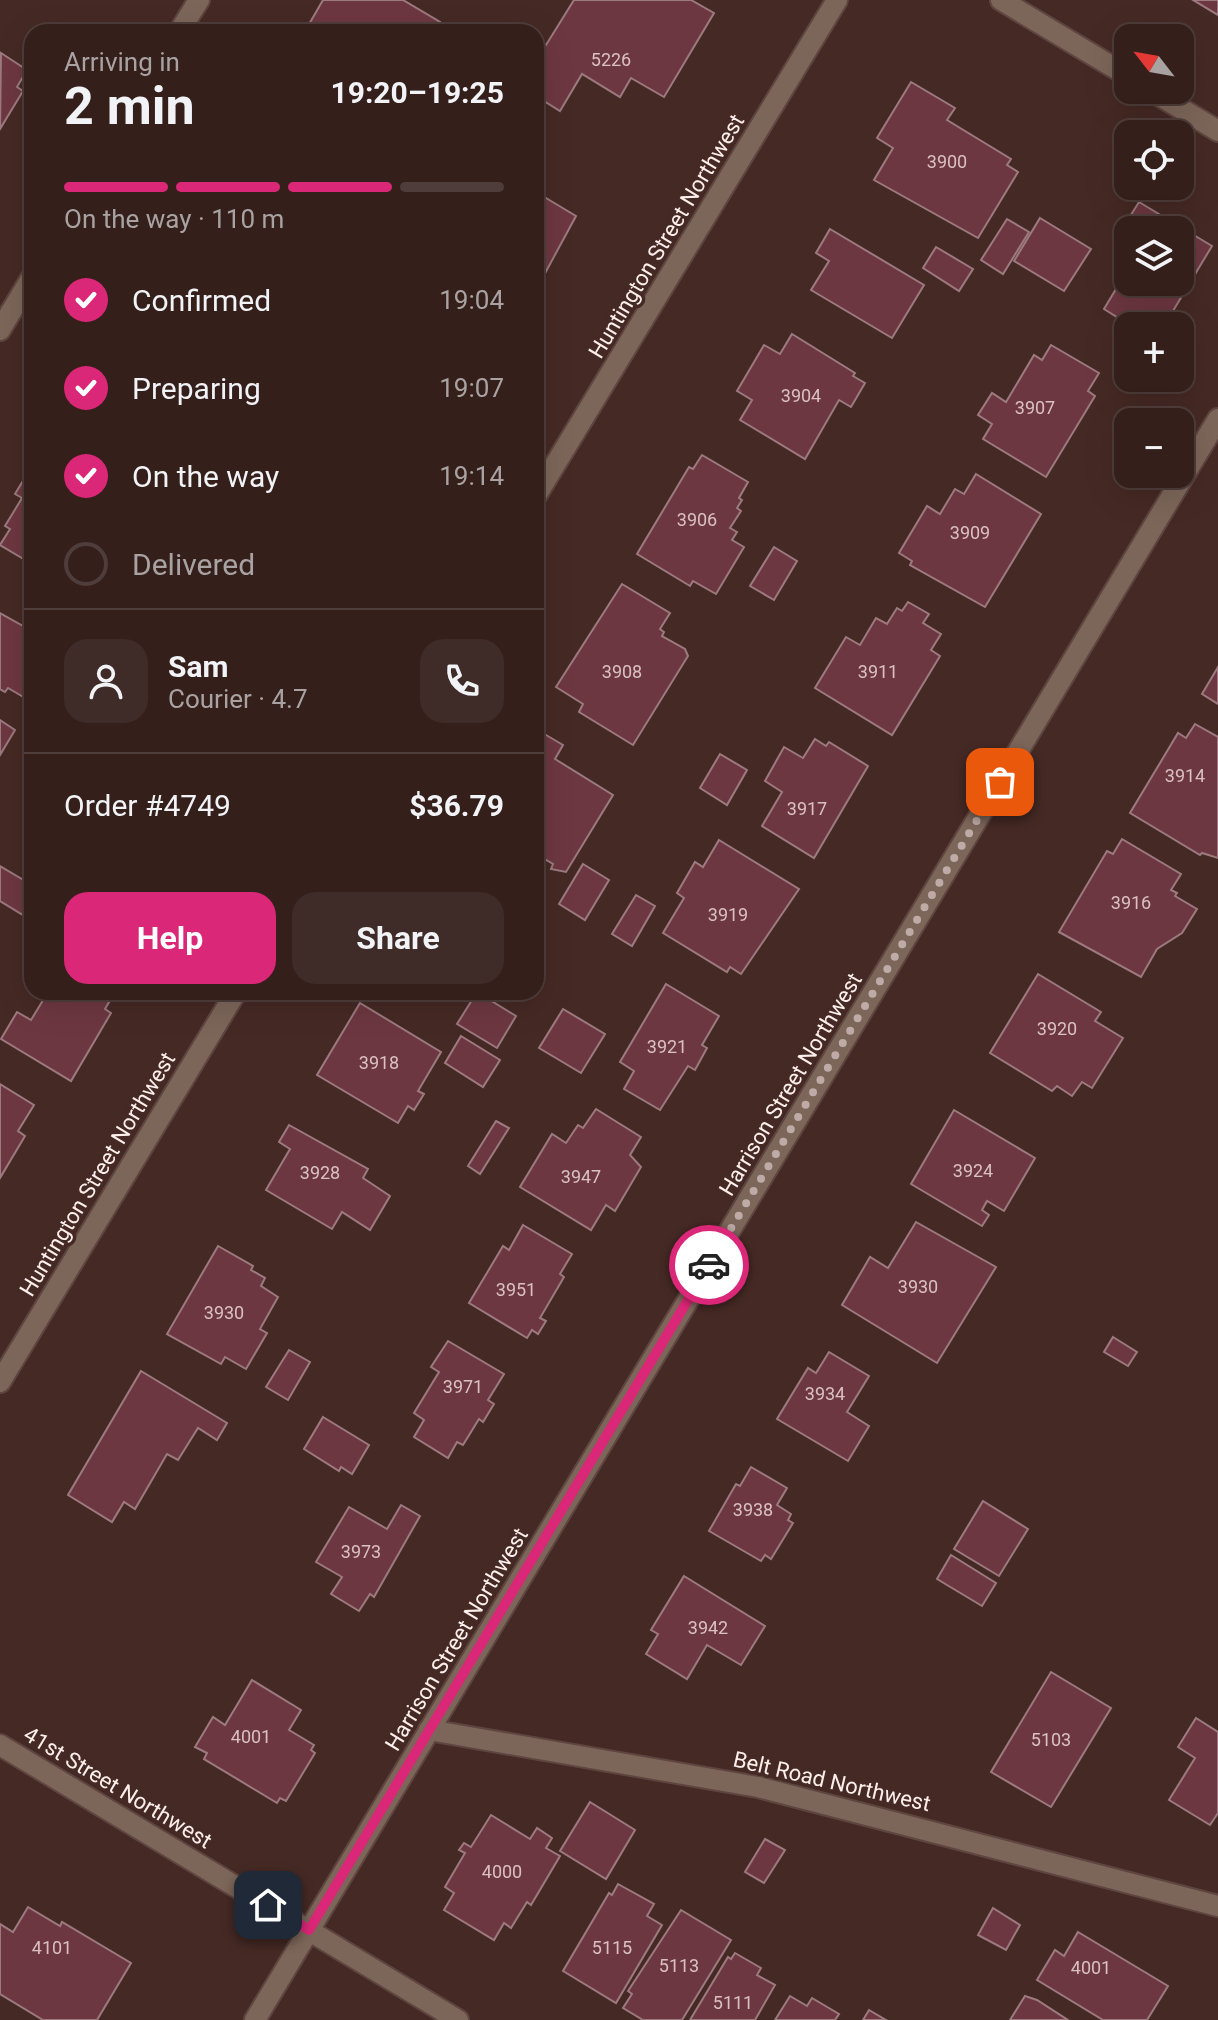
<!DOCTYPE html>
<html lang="en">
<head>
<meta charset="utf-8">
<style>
  :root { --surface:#341f1b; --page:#3f2c28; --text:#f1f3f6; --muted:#a9a2a3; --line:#4e3d3a; --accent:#db2777 }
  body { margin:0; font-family:Roboto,sans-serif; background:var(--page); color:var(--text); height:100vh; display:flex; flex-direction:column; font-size:30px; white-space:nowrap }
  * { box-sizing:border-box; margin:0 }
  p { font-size:26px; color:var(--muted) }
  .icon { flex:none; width:44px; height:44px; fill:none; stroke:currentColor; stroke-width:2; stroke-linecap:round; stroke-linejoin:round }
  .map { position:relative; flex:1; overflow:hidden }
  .drawer { position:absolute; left:24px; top:24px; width:520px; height:976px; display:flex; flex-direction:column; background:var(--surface); border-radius:24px; box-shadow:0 8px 32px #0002,0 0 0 2px var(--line) }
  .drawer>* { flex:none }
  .needle { width:52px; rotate:301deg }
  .tools { position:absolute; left:1114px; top:24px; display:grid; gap:16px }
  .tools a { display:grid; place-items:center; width:80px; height:80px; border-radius:16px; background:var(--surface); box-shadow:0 8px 32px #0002,0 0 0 2px var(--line); font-size:40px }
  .pin { position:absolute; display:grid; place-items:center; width:68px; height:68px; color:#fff; margin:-34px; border-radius:16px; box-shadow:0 4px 12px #0006 }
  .courier { position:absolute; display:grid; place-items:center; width:80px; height:80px; margin:-40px; border:6px solid #db2777; border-radius:50%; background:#fff; color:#222; box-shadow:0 2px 10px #0007 }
  .overview em { font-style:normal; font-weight:700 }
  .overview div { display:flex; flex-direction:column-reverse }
  .overview { display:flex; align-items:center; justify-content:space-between; height:136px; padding:0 40px }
  h1 { font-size:52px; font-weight:700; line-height:60px }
  .bar { display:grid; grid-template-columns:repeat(4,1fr); gap:12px 8px; align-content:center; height:96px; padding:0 40px }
  .bar i { height:10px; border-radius:6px; background:var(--line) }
  .bar .active { background:var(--accent) }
  .bar p { grid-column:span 4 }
  .line { display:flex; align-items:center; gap:20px; padding:0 40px; border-top:2px solid var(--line) }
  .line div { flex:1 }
  .round { display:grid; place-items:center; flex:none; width:84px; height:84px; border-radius:24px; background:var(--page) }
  ol { padding:0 40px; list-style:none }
  li { display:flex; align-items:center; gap:24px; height:88px }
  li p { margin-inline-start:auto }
  li .icon { padding:8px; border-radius:50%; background:var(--accent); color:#fff; stroke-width:4 }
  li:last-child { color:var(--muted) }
  li i { width:44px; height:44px; border:4px solid var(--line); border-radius:50% }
  .action { display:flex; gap:16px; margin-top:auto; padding:16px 40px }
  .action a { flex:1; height:92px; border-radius:24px; background:var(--accent); color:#fff; font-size:32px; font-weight:700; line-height:92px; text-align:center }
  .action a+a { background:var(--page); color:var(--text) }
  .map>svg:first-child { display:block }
  .building { fill:#6d3741; stroke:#9c7a7f; stroke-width:2 }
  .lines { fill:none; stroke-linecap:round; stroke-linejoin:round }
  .minor-casing { stroke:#5f4540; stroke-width:24 }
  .minor { stroke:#7c6659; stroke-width:20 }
  .done { stroke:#beaaa6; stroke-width:8; stroke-dasharray:0 14.4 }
  .route { stroke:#db2777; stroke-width:10 }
  .labels { text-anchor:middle; stroke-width:7; stroke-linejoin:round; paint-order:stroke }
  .number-label { font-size:18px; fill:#dac1c1 }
  .street-label { font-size:22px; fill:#ffefec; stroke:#452924 }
</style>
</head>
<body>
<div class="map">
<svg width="1218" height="2020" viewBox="0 0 1218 2020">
  <rect width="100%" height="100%" fill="#452924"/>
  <g class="building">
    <path d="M 323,0 L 403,0 L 440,22 L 435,32 L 318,32 L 308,26 Z"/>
    <path d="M 574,0 L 691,0 L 714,13 L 664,97 L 631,78 L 620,97 L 582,74 L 560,111 L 536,96 L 536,47 L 539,41 L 546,45 Z"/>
    <path d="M 1193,0 L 1218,0 L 1218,15 Z"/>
    <path d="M 1,53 L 27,70 L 17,87 L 23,91 L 0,129 Z"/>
    <path d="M 911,82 L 955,108 L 947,120 L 1011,159 L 1007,165 L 1018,172 L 978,238 L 874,180 L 893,148 L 877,138 Z"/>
    <path d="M 536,192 L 576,216 L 536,290 Z"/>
    <path d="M 1139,202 L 1212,246 L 1164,326 L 1131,326 L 1104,309 L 1128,269 L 1128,282 L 1180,282 L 1180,230 L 1128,230 L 1128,244 L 1117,237 Z"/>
    <path d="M 1040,218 L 1091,249 L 1064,291 L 1014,261 Z"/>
    <path d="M 1007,219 L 1029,232 L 1003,274 L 981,260 Z"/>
    <path d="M 830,229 L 924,285 L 892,338 L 811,290 L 829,261 L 816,253 Z"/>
    <path d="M 936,247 L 973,269 L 959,291 L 923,268 Z"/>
    <path d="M 792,334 L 855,373 L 853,376 L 865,383 L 851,407 L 839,400 L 805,459 L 740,420 L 752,400 L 737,391 L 764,345 L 780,354 Z"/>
    <path d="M 1051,345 L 1099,373 L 1088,391 L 1095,396 L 1046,477 L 983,439 L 992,424 L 978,415 L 992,393 L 1006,402 L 1034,355 L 1042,360 Z"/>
    <path d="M 702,455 L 748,482 L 739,498 L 742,500 L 737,508 L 741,511 L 730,528 L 737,532 L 732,540 L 744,547 L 716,594 L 693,581 L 690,586 L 637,554 L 689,467 L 693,469 Z"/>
    <path d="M 32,466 L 32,564 L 0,545 L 10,529 L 5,526 L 22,498 L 15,494 Z"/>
    <path d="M 976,474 L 1041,514 L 985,607 L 910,565 L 912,561 L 899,553 L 927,506 L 940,514 L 955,489 L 964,494 Z"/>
    <path d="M 774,547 L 797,561 L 774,600 L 750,586 Z"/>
    <path d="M 622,584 L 670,613 L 660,629 L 664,632 L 662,636 L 685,649 L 688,656 L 633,745 L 579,712 L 583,704 L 556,687 Z"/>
    <path d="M 908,602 L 929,614 L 923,623 L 941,634 L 931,650 L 940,656 L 892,735 L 815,688 L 846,637 L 860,645 L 876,618 L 887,624 L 897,608 L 902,611 Z"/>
    <path d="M 0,613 L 32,631 L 32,648 L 25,660 L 32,664 L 32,686 L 25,698 L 8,688 L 5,692 L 0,689 Z"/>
    <path d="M 1218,667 L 1218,704 L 1202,694 Z"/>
    <path d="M 0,720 L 15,730 L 0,755 Z"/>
    <path d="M 1195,724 L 1218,737 L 1218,858 L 1202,853 L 1200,855 L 1130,813 L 1178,733 L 1186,738 Z"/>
    <path d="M 536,729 L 563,745 L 555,759 L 613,795 L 566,872 L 551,869 L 553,864 L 536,854 Z"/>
    <path d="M 815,739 L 826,746 L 829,742 L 868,766 L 814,858 L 762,826 L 782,792 L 765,781 L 784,747 L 803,758 Z"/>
    <path d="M 720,754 L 747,770 L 727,805 L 700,788 Z"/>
    <path d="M 1122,839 L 1181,874 L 1171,890 L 1177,893 L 1175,896 L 1197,909 L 1182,933 L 1157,949 L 1141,977 L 1059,932 L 1107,851 L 1113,854 Z"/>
    <path d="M 719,840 L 799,889 L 741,974 L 730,967 L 727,972 L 663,933 L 684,898 L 677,893 L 695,862 L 703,867 Z"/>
    <path d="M 583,864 L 609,880 L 585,920 L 559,904 Z"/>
    <path d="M 0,866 L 32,885 L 32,900 L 23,915 L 0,901 Z"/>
    <path d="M 636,895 L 655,906 L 632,946 L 612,934 Z"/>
    <path d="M 1038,974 L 1101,1012 L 1095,1021 L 1123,1038 L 1092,1088 L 1082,1082 L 1072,1096 L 1057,1086 L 1052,1091 L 990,1053 Z"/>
    <path d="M 666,984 L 719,1016 L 702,1045 L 707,1048 L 695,1070 L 688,1066 L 660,1110 L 624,1089 L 634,1071 L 620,1062 Z"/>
    <path d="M 48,992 L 115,992 L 105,1009 L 111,1013 L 71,1081 L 1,1039 L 17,1012 L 31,1020 Z"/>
    <path d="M 477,992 L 516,1016 L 497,1048 L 457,1024 Z"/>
    <path d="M 360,1003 L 441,1052 L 418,1091 L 424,1094 L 414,1110 L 408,1106 L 398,1123 L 317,1075 Z"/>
    <path d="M 563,1009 L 605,1034 L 581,1073 L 539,1048 Z"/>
    <path d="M 461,1036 L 500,1060 L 483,1087 L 445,1063 Z"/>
    <path d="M 0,1084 L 34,1105 L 18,1131 L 25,1136 L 0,1178 Z"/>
    <path d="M 596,1109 L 641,1137 L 630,1155 L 641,1167 L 615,1211 L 606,1205 L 591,1230 L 520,1187 L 552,1134 L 566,1143 L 578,1125 L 583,1128 Z"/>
    <path d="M 954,1110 L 1035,1158 L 1004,1211 L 987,1201 L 982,1210 L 989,1215 L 982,1226 L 911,1184 Z"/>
    <path d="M 496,1121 L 509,1128 L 480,1174 L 468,1166 Z"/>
    <path d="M 289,1125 L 368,1169 L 363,1178 L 390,1196 L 370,1230 L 342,1212 L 332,1229 L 266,1190 L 290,1149 L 279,1142 Z"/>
    <path d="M 916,1222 L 996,1267 L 937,1363 L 842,1305 L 870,1257 L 888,1268 Z"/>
    <path d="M 523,1225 L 572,1254 L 560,1274 L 564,1277 L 540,1318 L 546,1321 L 538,1334 L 532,1330 L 527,1338 L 469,1303 L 503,1246 L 509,1250 Z"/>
    <path d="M 218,1246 L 253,1266 L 251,1270 L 265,1278 L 261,1286 L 278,1297 L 260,1329 L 267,1333 L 246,1369 L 225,1357 L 221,1364 L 167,1334 Z"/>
    <path d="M 1113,1337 L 1137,1352 L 1128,1366 L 1104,1352 Z"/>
    <path d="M 448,1341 L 504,1374 L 488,1400 L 494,1404 L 483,1422 L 479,1419 L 463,1445 L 457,1442 L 448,1458 L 414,1437 L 424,1420 L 414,1413 L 439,1372 L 431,1367 Z"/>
    <path d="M 289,1350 L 310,1362 L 288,1400 L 266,1387 Z"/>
    <path d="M 829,1352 L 869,1376 L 847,1412 L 869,1426 L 848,1461 L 777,1419 L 808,1368 L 816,1373 Z"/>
    <path d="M 141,1371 L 227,1423 L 217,1440 L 198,1428 L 178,1460 L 167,1454 L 135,1509 L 124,1502 L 112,1522 L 68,1495 Z"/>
    <path d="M 323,1417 L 369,1445 L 352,1474 L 341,1467 L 339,1471 L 304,1449 Z"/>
    <path d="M 751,1467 L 787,1488 L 777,1505 L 791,1514 L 788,1520 L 793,1523 L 771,1559 L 765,1555 L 761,1561 L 709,1531 L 736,1484 L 740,1486 Z"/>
    <path d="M 983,1501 L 1028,1529 L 999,1576 L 954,1549 Z"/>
    <path d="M 401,1505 L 420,1516 L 374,1597 L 370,1594 L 359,1611 L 331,1594 L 342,1577 L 316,1562 L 349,1507 L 387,1529 Z"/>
    <path d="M 951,1555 L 996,1583 L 982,1606 L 937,1579 Z"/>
    <path d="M 684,1576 L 765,1626 L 741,1665 L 707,1645 L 687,1679 L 646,1654 L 658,1634 L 651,1630 Z"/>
    <path d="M 1051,1672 L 1111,1708 L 1051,1807 L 991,1772 Z"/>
    <path d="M 252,1680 L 301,1710 L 289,1730 L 314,1745 L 311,1750 L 315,1753 L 286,1801 L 280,1798 L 277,1803 L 204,1759 L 207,1753 L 195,1747 L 213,1717 L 225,1725 Z"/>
    <path d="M 1196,1718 L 1218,1732 L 1218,1813 L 1210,1825 L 1169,1800 L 1195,1758 L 1178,1747 Z"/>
    <path d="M 590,1802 L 635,1830 L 606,1879 L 560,1851 Z"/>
    <path d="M 491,1815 L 530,1839 L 537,1828 L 552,1838 L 546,1848 L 560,1856 L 531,1905 L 527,1902 L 511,1928 L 504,1923 L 494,1940 L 444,1910 L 454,1893 L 445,1887 L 465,1853 L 459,1850 L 464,1843 L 471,1847 Z"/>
    <path d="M 765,1839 L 785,1850 L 764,1883 L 745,1872 Z"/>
    <path d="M 618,1884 L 654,1904 L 647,1916 L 662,1925 L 616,2003 L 563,1971 L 609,1893 L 612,1895 Z"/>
    <path d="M 28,1907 L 60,1926 L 62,1922 L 131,1963 L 97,2020 L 43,2020 L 0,1994 L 0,1924 L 13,1932 Z"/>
    <path d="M 993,1908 L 1020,1925 L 1006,1950 L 978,1935 Z"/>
    <path d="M 681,1910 L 731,1940 L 682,2020 L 643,2020 L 623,2008 L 632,1994 L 628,1991 Z"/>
    <path d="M 1078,1932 L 1168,1986 L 1147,2020 L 1103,2020 L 1037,1980 L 1055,1950 L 1064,1956 Z"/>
    <path d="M 735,1953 L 761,1968 L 757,1975 L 775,1985 L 755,2020 L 690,2020 L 728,1957 L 731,1959 Z"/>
    <path d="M 790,1996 L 807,2006 L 812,1998 L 839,2014 L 835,2020 L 775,2020 Z"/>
    <path d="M 1025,1996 L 1037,2000 L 1068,2020 L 1010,2020 Z"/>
    <path d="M 869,2010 L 886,2020 L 863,2020 Z"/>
  </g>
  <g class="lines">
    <g class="minor-casing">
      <g id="minor">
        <path d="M 1001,0 L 1128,76"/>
        <path d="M 179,32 L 199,0"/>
        <path d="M 1150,90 L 1218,131"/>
        <path d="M 0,330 L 32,277"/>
        <path d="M 536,496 L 837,0"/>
        <path d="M 0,1382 L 236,992"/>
        <path d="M 429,1730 L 758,1787 L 1218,1906"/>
        <path d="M 0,1745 L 458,2020"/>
        <path d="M 255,2020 L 1218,419"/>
      </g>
    </g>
    <use href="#minor" class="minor"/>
  </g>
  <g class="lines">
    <path class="done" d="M 709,1265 L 1000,782"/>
    <path class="route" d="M 268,1905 L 309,1930 L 709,1265"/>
  </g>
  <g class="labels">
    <g class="number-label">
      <text x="611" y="66">5226</text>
      <text x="947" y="168">3900</text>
      <text x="801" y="402">3904</text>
      <text x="1035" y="414">3907</text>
      <text x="697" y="526">3906</text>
      <text x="970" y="539">3909</text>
      <text x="622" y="678">3908</text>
      <text x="878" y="678">3911</text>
      <text x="1185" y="782">3914</text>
      <text x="807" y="815">3917</text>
      <text x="1131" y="909">3916</text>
      <text x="728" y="921">3919</text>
      <text x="1057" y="1035">3920</text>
      <text x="667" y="1053">3921</text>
      <text x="379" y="1069">3918</text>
      <text x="973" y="1177">3924</text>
      <text x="320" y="1179">3928</text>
      <text x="581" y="1183">3947</text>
      <text x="918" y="1293">3930</text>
      <text x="516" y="1296">3951</text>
      <text x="224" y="1319">3930</text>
      <text x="463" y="1393">3971</text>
      <text x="825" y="1400">3934</text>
      <text x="753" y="1516">3938</text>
      <text x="361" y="1558">3973</text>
      <text x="708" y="1634">3942</text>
      <text x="251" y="1743">4001</text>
      <text x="1051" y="1746">5103</text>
      <text x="502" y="1878">4000</text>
      <text x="52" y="1954">4101</text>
      <text x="612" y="1954">5115</text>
      <text x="679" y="1972">5113</text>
      <text x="1091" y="1974">4001</text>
      <text x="733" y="2009">5111</text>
    </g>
    <g class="street-label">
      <text transform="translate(666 236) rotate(-59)" y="8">Huntington Street Northwest</text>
      <text transform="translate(790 1084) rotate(-59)" y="8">Harrison Street Northwest</text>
      <text transform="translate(97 1174) rotate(-59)" y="8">Huntington Street Northwest</text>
      <text transform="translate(456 1639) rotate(-59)" y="8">Harrison Street Northwest</text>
      <text transform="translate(832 1781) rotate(13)" y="8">Belt Road Northwest</text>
      <text transform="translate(118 1787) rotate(31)" y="8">41st Street Northwest</text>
    </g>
  </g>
</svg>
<div class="tools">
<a><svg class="needle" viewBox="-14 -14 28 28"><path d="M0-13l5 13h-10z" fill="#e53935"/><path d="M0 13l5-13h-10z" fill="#a9a2a3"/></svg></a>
<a><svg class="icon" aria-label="locate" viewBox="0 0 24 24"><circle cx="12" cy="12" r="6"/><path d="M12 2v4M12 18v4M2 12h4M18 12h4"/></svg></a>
<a><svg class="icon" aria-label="layers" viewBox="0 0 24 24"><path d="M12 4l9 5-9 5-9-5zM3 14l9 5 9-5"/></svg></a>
<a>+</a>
<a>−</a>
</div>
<div class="pin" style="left:1000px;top:782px;background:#ea580c"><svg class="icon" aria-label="bag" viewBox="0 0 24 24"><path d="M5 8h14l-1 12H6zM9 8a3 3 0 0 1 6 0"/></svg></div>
<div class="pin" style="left:268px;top:1905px;background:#1f2937"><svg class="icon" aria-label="home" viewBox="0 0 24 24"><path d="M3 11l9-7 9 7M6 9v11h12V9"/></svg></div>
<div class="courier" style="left:709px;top:1265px"><svg class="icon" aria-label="car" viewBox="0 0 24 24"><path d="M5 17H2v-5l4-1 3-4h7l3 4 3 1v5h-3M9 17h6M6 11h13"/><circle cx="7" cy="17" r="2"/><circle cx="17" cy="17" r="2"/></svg></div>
<section class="drawer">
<div class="overview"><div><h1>2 min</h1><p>Arriving in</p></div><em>19:20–19:25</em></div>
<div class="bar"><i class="active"></i><i class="active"></i><i class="active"></i><i></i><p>On the way · 110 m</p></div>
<ol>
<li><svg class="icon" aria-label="check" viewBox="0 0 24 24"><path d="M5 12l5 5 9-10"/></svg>Confirmed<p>19:04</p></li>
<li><svg class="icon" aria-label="check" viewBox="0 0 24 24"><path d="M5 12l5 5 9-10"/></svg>Preparing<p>19:07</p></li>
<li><svg class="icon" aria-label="check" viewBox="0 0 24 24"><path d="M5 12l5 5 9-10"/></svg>On the way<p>19:14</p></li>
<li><i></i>Delivered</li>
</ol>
<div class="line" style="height:144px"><a class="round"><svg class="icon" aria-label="person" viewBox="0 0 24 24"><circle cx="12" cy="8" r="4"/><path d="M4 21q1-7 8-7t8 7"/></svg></a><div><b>Sam</b><p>Courier · 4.7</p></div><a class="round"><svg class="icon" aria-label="phone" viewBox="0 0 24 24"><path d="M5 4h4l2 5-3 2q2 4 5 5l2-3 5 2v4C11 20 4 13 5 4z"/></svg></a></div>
<div class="line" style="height:104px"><div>Order #4749</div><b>$36.79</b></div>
<div class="action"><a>Help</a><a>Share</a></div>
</section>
</div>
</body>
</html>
